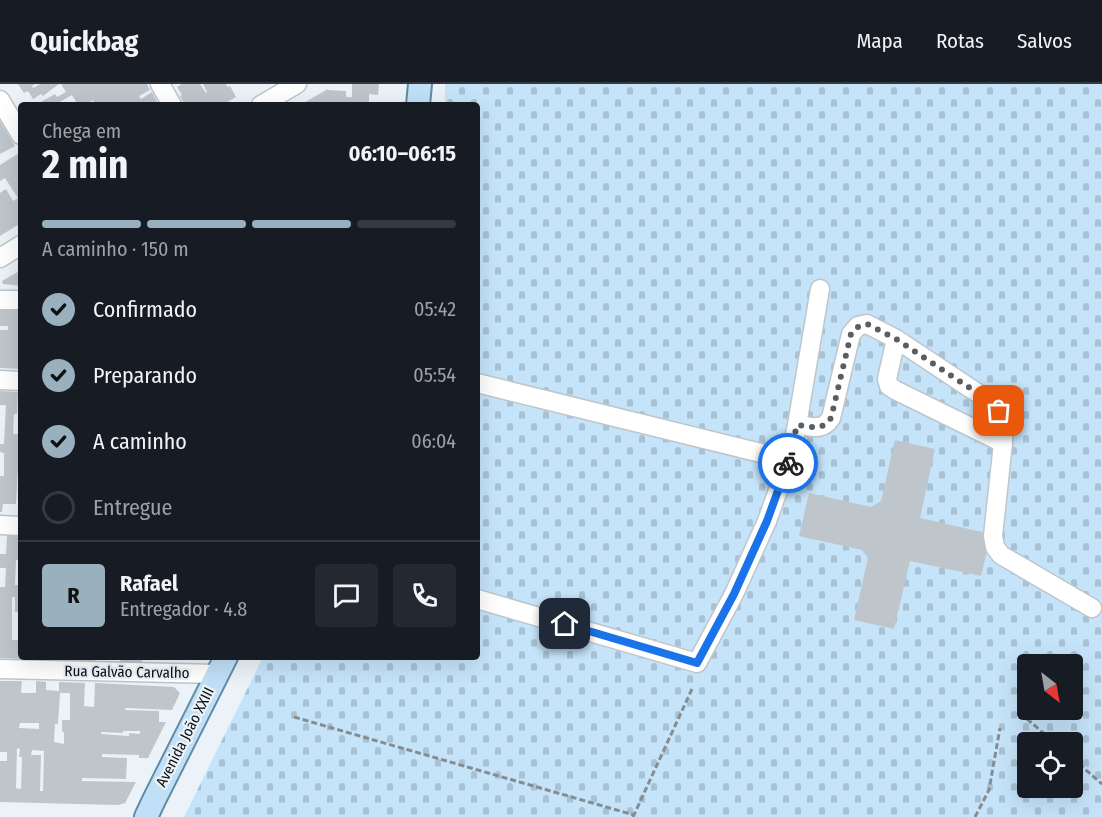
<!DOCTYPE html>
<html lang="pt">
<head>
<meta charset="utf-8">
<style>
  :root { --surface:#171b24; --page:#242831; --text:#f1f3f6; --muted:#9ea1a6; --line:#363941; --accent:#99b0bf }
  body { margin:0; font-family:"Fira Sans Condensed",sans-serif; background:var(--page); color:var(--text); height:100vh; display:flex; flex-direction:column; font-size:22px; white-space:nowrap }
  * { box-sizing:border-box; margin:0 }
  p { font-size:20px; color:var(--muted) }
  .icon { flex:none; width:33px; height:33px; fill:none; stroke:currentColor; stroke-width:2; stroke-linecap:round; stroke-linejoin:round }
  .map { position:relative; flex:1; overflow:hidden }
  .sheet { position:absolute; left:18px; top:18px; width:462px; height:558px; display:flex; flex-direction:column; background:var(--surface); border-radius:6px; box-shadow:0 6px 24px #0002 }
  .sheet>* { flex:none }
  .needle { width:39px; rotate:149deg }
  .buttons { position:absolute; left:1017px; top:570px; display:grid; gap:12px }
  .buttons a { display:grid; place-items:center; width:66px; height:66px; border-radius:6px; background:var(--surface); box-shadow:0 6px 24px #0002; font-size:30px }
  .pin { position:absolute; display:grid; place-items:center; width:51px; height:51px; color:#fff; margin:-26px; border-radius:12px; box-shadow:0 3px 9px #0006 }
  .courier { position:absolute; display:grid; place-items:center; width:60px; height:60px; margin:-30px; border:4px solid #1a73e8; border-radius:50%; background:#fff; color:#222; box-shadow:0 2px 8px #0007 }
  .headline em { font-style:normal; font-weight:700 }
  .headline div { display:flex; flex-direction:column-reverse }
  .headline { display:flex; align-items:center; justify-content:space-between; height:102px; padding:0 24px }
  h1 { font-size:39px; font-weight:700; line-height:45px }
  .bar { display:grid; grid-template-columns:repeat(4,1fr); gap:9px 6px; align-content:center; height:72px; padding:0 24px }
  .bar i { height:8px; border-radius:4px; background:var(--line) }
  .bar .current { background:var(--accent) }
  .bar p { grid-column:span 4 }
  .line { display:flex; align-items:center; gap:15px; padding:0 24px; border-top:2px solid var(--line) }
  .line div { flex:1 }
  .round { display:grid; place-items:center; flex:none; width:63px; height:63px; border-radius:6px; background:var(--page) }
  ol { padding:0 24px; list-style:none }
  li { display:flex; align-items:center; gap:18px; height:66px }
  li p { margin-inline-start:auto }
  li .icon { padding:6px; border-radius:50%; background:var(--accent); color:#111; stroke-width:4 }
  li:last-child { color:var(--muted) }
  li i { width:33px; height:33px; border:3px solid var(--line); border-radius:50% }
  header { display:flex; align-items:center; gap:36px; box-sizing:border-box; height:84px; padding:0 30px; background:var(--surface); border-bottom:2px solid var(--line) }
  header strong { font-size:28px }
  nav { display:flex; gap:33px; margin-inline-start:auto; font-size:21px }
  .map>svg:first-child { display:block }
  .cemetery { fill:url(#cemetery-stones); fill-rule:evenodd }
  .building { fill:#bfc6cb; fill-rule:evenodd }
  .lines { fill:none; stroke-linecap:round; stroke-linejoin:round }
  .minor-casing { stroke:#bec6cb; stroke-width:21 }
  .major-casing { stroke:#648aa3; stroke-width:26 }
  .path { stroke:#878c90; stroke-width:3; stroke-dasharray:6 3; stroke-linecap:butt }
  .minor { stroke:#fff; stroke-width:18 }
  .major { stroke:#bfe0f7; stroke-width:22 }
  .done { stroke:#5a5e61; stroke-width:6; stroke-dasharray:0 10.8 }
  .route { stroke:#1a73e8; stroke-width:8 }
  .labels { text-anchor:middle; stroke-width:4.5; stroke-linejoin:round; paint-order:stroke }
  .street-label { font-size:15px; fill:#0c0e10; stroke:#ebf3f8 }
</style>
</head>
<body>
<header>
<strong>Quickbag</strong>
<nav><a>Mapa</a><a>Rotas</a><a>Salvos</a></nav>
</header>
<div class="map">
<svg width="1102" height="733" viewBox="0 0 1102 733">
  <defs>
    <pattern id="cemetery-stones" width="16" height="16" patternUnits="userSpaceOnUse" patternTransform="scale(1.5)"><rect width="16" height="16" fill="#c5e4fa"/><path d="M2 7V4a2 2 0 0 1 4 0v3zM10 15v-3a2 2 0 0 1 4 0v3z" fill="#a8c2d5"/></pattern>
  </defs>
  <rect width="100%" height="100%" fill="#ebf3f8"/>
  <path class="cemetery" d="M 445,0 L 1102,0 L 1102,733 L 184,733 L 263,573 L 477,573 L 477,21 L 445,21 ZM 1028,580 L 1072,580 L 1072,626 L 1028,626 ZM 1028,658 L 1072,658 L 1072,704 L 1028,704 Z"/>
  <g class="building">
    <path d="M 18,0 L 35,0 L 32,2 L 33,4 L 40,0 L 59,0 L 43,12 L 41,10 L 33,15 L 28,7 L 24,9 Z"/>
    <path d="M 61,0 L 147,0 L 150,6 L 139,12 L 141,15 L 152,8 L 158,20 L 154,21 L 153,18 L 148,21 L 105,21 L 104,20 L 92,21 L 95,20 L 93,16 L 87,20 L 87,21 L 78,21 L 72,11 L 56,20 L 57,21 L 42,21 L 41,18 L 55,10 L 57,13 L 66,8 Z"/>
    <path d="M 182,0 L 200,0 L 206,9 L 207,8 L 203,0 L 226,0 L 228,3 L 230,2 L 236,13 L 222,21 L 185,21 L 180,12 L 182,11 L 177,3 Z"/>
    <path d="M 352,0 L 379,0 L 378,11 L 369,10 L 369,21 L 300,21 L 328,5 L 328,6 L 346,7 L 346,13 L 352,13 Z"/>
    <path d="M 0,37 L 15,62 L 0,70 Z"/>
    <path d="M 19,69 L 21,73 L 21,139 L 0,152 L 0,109 L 6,105 L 13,117 L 18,114 L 5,94 L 0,97 L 0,81 Z"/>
    <path d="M 21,186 L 21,202 L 3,200 L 2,197 Z"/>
    <path d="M 0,223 L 21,224 L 21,285 L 0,284 L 0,246 L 8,246 L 8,242 L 0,242 Z"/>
    <path d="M 0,307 L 18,308 L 17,330 L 14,330 L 13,350 L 19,350 L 19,335 L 21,335 L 21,382 L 18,382 L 16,420 L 3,420 L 2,428 L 0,428 L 0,392 L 4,392 L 4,369 L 0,368 L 0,360 L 4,360 L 6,321 L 0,321 Z"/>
    <path d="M 895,356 L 935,365 L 920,434 L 991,450 L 981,492 L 910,477 L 894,545 L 854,536 L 868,474 L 862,466 L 799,452 L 809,409 L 871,423 L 881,417 Z"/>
    <path d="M 7,452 L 21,452 L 21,476 L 16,476 L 15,501 L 21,501 L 21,528 L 15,528 L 15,513 L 12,513 L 12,556 L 21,556 L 21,575 L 0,574 L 0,503 L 5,503 L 6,484 L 0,484 L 0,470 L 6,470 Z"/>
    <path d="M 27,573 L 96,573 L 95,577 L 27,575 Z"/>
    <path d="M 121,573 L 136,573 L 136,575 L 142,575 L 142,579 L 120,578 Z"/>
    <path d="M 0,597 L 22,597 L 21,609 L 36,609 L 36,597 L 46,598 L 46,606 L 59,607 L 59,598 L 85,599 L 84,622 L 94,623 L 95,599 L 174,603 L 180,609 L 172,626 L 126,624 L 125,626 L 159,627 L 159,638 L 166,638 L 148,674 L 139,674 L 139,671 L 102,670 L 102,673 L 127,674 L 126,695 L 82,694 L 82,697 L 136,698 L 125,719 L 118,721 L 0,718 L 0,677 L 7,677 L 7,668 L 0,668 ZM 60,609 L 70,609 L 70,636 L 62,636 L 62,648 L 64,648 L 64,660 L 54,658 L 55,640 L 58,640 ZM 20,639 L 39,639 L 39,645 L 19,644 ZM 123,647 L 140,647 L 140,650 L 129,649 L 129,652 L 101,650 L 101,648 L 123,649 ZM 17,664 L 20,665 L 19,673 L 22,673 L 21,705 L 16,704 ZM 32,666 L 44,667 L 43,707 L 40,707 L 41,671 L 31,671 Z"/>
  </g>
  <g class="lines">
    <g class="minor-casing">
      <g id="minor">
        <path d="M 160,0 L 172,21"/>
        <path d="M 0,16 L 21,51"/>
        <path d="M 261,21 L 297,0"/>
        <path d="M 0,174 L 21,161"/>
        <path d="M 0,216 L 21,216"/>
        <path d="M 896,255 L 887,295 L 889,302 L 895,306 L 1003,359"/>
        <path d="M 0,296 L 21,297"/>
        <path d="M 477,299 L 789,376"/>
        <path d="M 797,341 C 811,342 822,348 831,334 L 851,250 L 858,242 L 867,240 L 896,255 L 991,318 L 999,327 L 1003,337 L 1003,359 L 993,452 L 995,463 L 1001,471 L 1092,524"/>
        <path d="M 0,441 L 21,442"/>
        <path d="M 477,515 L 697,579 L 734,510 L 767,437 L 789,376 L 797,341 L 820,205"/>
        <path d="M 0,585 L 217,590"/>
      </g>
    </g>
    <g class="major-casing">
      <g id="major">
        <path d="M 418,21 L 420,0"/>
        <path d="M 146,733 L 154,716 L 226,573"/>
      </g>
    </g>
    <g class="path">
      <path d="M 1020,629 L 1054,658"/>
      <path d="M 294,633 L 634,731"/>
      <path d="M 1072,674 L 1102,700"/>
      <path d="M 633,733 L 692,605"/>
      <path d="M 975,733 L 989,706 L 1000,644"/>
    </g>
    <use href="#minor" class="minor"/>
    <use href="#major" class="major"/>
  </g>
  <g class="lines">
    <path class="done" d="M 788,379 L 797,341 C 811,342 822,348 831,334 L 851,250 L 858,243 L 867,240 L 896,255 L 991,318 L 999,327"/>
    <path class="route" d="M 565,540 L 697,579 L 734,510 L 767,437 L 788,379"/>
  </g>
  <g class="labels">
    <g class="street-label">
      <text transform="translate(127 588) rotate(1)" y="5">Rua Galvão Carvalho</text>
      <text transform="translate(185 653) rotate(-63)" y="5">Avenida João XXIII</text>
    </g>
  </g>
</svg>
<div class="buttons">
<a><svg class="needle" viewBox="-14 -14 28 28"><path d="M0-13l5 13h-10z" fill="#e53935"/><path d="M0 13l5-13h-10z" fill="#9ea1a6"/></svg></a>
<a><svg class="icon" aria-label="locate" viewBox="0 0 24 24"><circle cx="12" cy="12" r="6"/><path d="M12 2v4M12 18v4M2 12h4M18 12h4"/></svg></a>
</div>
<div class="pin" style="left:999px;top:327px;background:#ea580c"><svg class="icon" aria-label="bag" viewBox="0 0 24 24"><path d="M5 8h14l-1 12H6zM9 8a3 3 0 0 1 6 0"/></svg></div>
<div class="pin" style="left:565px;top:540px;background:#1f2937"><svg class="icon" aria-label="home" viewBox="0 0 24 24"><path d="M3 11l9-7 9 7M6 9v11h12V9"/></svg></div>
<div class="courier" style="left:788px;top:379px"><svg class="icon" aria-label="bike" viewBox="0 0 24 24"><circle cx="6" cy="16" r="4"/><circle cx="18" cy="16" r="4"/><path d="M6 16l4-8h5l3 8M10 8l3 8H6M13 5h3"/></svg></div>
<section class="sheet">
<div class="headline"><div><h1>2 min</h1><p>Chega em</p></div><em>06:10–06:15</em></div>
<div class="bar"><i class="current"></i><i class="current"></i><i class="current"></i><i></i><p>A caminho · 150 m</p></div>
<ol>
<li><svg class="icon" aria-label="check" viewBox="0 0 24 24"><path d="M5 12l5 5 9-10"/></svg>Confirmado<p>05:42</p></li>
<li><svg class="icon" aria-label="check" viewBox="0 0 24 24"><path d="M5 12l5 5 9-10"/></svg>Preparando<p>05:54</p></li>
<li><svg class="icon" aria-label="check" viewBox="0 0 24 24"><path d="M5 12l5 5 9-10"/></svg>A caminho<p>06:04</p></li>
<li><i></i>Entregue</li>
</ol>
<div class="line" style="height:108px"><b class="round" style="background:var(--accent);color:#111">R</b><div><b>Rafael</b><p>Entregador · 4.8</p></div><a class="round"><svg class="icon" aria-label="chat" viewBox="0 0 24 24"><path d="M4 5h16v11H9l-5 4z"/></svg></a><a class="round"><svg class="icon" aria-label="phone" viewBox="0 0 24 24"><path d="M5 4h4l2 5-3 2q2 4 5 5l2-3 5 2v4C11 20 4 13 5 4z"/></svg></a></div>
</section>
</div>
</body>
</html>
